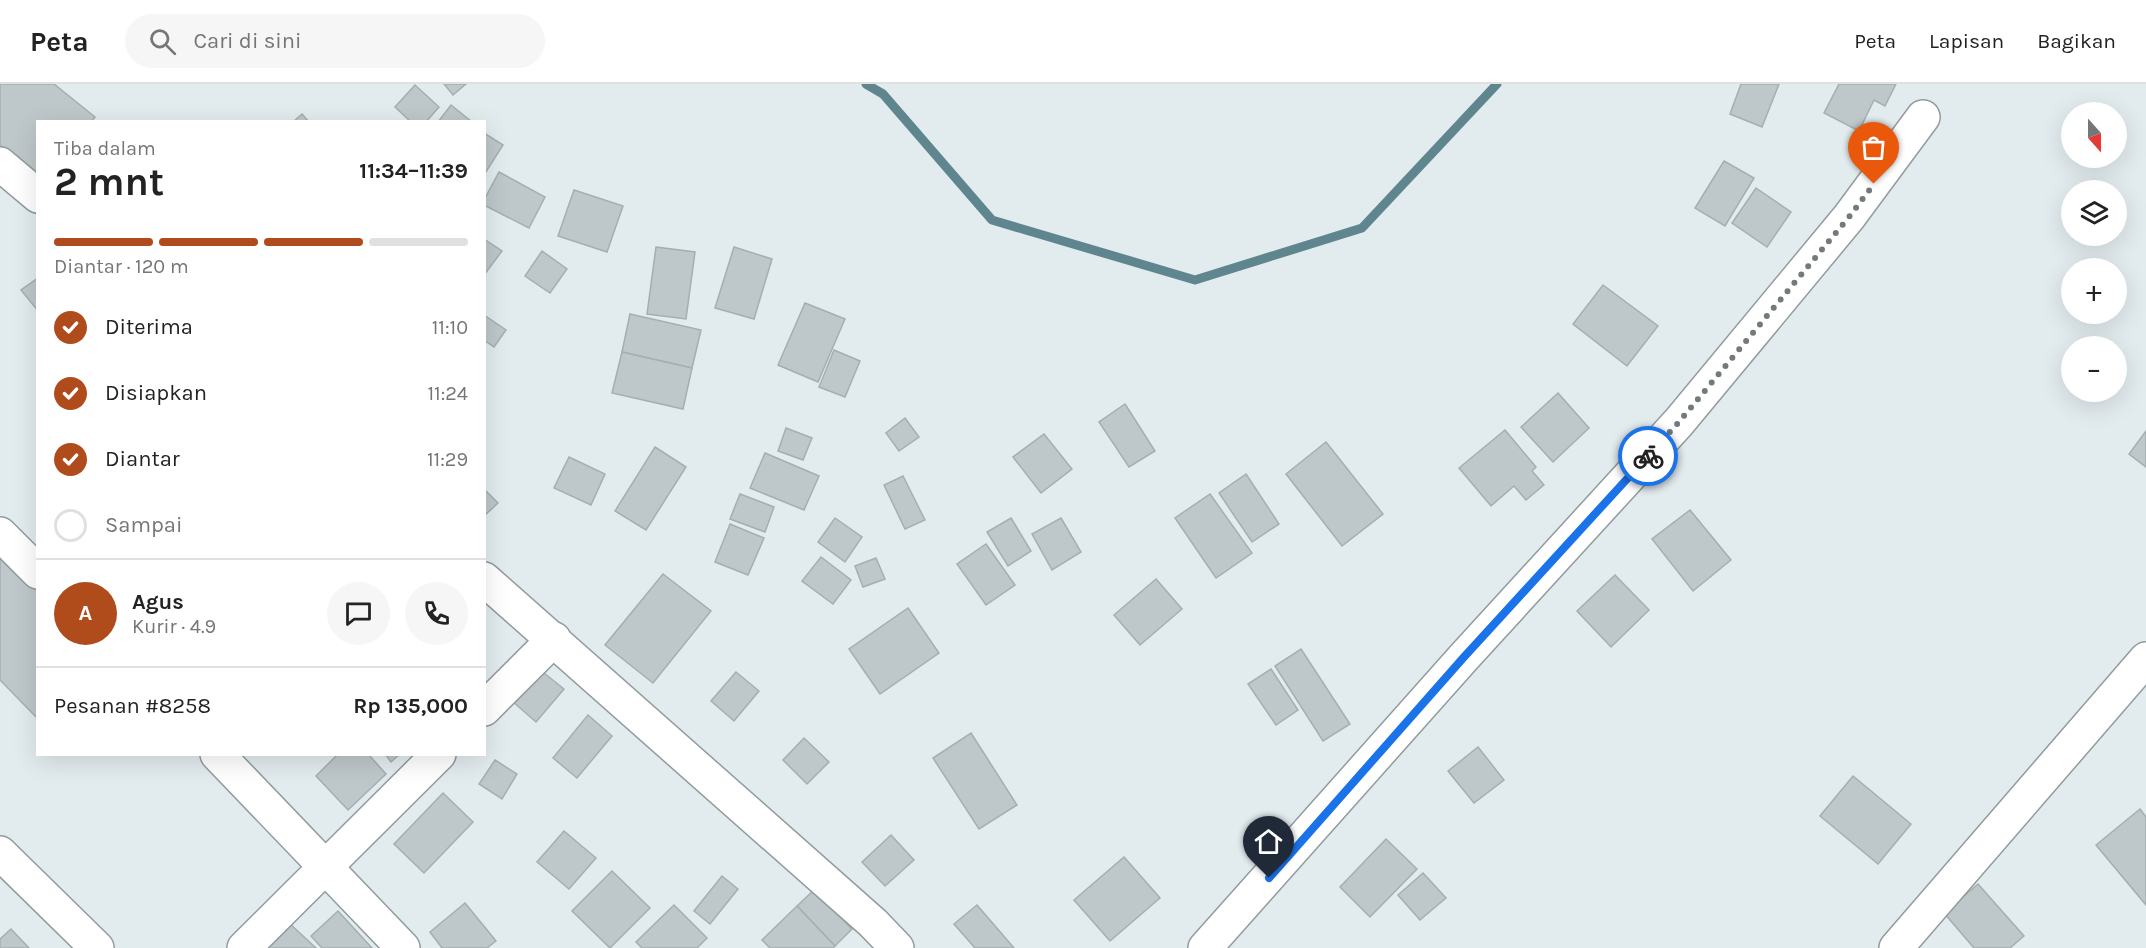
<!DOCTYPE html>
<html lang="id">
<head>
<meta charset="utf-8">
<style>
  :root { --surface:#fff; --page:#f6f6f6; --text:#222; --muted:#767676; --line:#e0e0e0; --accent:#b04b1b }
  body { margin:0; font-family:Karla,sans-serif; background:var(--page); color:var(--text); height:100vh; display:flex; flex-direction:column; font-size:22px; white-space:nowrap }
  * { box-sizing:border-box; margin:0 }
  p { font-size:20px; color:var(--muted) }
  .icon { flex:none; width:33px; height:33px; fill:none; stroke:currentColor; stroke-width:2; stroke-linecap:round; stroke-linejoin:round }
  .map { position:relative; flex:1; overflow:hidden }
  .sheet { position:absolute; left:36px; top:36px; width:450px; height:636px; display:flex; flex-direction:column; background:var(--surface); border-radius:0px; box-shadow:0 6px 24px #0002 }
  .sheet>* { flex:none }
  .needle { width:39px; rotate:159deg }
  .controls { position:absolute; left:2061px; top:18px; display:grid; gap:12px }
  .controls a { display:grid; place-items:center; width:66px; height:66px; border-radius:50%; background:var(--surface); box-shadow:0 6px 24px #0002; font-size:30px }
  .pin { position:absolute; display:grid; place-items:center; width:51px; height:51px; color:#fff; margin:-62px -26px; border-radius:50% 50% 50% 0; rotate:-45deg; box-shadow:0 0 6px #0007 }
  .pin .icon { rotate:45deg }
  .courier { position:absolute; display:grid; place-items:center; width:60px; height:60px; margin:-30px; border:4px solid #1a73e8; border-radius:50%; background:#fff; color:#222; box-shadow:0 2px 8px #0007 }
  .headline em { font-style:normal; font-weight:700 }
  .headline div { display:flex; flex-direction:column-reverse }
  .headline { display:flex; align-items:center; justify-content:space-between; height:102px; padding:0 18px }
  h1 { font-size:39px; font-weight:700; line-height:45px }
  .bar { display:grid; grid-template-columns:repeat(4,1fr); gap:9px 6px; align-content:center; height:72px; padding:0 18px }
  .bar i { height:8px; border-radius:4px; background:var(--line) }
  .bar .current { background:var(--accent) }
  .bar p { grid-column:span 4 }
  .line { display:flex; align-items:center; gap:15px; padding:0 18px; border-top:2px solid var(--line) }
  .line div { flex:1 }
  .round { display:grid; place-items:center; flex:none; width:63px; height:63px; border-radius:32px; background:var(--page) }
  ol { padding:0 18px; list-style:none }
  li { display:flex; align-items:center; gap:18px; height:66px }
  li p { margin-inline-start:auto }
  li .icon { padding:6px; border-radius:50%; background:var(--accent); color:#fff; stroke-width:4 }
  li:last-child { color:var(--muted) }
  li i { width:33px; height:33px; border:3px solid var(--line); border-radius:50% }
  header { display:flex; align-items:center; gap:36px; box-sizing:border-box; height:84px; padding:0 30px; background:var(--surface); border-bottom:2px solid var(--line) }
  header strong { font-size:28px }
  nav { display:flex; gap:33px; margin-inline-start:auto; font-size:21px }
  .search { width:420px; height:54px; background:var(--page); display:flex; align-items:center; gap:15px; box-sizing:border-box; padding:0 21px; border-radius:33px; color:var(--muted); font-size:22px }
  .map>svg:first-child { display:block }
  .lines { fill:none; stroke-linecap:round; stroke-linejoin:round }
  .stream { stroke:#5f858e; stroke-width:9 }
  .building { fill:#bec7c9; stroke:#a5aeb0; stroke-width:1.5 }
  .minor-casing { stroke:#929b9d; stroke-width:36 }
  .minor { stroke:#fff; stroke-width:33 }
  .done { stroke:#747a7c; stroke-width:6; stroke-dasharray:0 10.8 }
  .route { stroke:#1a73e8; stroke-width:8 }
</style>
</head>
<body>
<header>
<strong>Peta</strong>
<div class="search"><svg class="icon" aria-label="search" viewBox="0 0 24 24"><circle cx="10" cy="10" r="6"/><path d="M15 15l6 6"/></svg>Cari di sini</div>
<nav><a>Peta</a><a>Lapisan</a><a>Bagikan</a></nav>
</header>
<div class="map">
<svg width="2146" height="864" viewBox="0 0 2146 864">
  <rect width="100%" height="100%" fill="#e2ebee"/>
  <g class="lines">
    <path class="stream" d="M 866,0 L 883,10 L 992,136 L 1195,196 L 1362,144 L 1497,0"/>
  </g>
  <g class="building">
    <path d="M 0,0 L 54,0 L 95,33 L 91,38 L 38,38 L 38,92 L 0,61 Z"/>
    <path d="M 444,0 L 466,0 L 453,11 Z"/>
    <path d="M 1741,0 L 1779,0 L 1762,43 L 1730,30 Z"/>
    <path d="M 1839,0 L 1896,0 L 1885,22 L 1874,16 L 1859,47 L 1824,29 Z"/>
    <path d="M 415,1 L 439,23 L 426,38 L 411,38 L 395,23 Z"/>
    <path d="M 451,21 L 472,38 L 438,38 Z"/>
    <path d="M 302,30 L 309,38 L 293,38 Z"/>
    <path d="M 484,49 L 503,61 L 484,91 Z"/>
    <path d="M 1724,77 L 1754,94 L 1725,142 L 1695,124 Z"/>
    <path d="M 499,88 L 545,113 L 529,144 L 484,121 L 484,116 Z"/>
    <path d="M 1756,104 L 1791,128 L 1767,163 L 1732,139 Z"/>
    <path d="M 574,106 L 623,122 L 607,168 L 558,152 Z"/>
    <path d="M 484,155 L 502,167 L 484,191 Z"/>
    <path d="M 656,163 L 695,168 L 686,235 L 647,230 Z"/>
    <path d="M 734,163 L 772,175 L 754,235 L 715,224 Z"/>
    <path d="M 542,167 L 567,185 L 550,209 L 525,192 Z"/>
    <path d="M 38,194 L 38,227 L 21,206 Z"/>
    <path d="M 1603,201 L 1658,242 L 1627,282 L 1573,240 Z"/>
    <path d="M 805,219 L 845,235 L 818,298 L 778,281 Z"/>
    <path d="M 630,230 L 701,246 L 692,284 L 622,268 Z"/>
    <path d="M 484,231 L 506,246 L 494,263 L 484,256 Z"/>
    <path d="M 834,266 L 860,277 L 845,313 L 819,303 Z"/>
    <path d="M 622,268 L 692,284 L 683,325 L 612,309 Z"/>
    <path d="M 1558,309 L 1589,344 L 1553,378 L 1521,343 Z"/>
    <path d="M 1125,320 L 1155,367 L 1129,383 L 1099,338 Z"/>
    <path d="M 905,334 L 919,353 L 899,367 L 886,349 Z"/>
    <path d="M 786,344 L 812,354 L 803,376 L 778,367 Z"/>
    <path d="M 1505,346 L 1536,383 L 1532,387 L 1544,401 L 1526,416 L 1514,402 L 1491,422 L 1459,384 Z"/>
    <path d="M 2146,347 L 2146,383 L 2129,370 Z"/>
    <path d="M 1044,350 L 1072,385 L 1041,409 L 1013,373 Z"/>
    <path d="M 1326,358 L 1383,430 L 1342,462 L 1286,390 Z"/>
    <path d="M 655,363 L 686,383 L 646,446 L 615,427 Z"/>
    <path d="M 765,369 L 819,392 L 804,426 L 750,404 Z"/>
    <path d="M 569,373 L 605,390 L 591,421 L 554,404 Z"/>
    <path d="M 1246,390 L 1279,440 L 1252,458 L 1219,409 Z"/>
    <path d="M 903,392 L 925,436 L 905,445 L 884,401 Z"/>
    <path d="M 484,405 L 498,419 L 484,432 Z"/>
    <path d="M 740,410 L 774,423 L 765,448 L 730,435 Z"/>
    <path d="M 1210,410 L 1252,469 L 1216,494 L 1175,434 Z"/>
    <path d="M 1690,426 L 1731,476 L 1693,507 L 1652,455 Z"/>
    <path d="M 835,434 L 862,453 L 845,478 L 818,458 Z"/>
    <path d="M 1011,434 L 1031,467 L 1008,482 L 987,448 Z"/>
    <path d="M 1061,434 L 1081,468 L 1052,486 L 1032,450 Z"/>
    <path d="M 730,440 L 764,454 L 748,491 L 715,478 Z"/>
    <path d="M 986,460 L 1015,501 L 986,521 L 957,480 Z"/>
    <path d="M 0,470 L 38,508 L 38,631 L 36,633 L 0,596 Z"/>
    <path d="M 821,473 L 851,496 L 833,520 L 802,497 Z"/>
    <path d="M 876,474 L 885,495 L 863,503 L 855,482 Z"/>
    <path d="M 663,490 L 711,527 L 653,599 L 605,561 Z"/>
    <path d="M 1615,491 L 1649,526 L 1611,563 L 1577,527 Z"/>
    <path d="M 1156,495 L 1182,525 L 1140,561 L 1114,531 Z"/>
    <path d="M 908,524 L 939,569 L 880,610 L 849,565 Z"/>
    <path d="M 1301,565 L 1350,640 L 1323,657 L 1275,582 Z"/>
    <path d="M 539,585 L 564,605 L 536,638 L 512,617 Z"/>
    <path d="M 1271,585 L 1298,626 L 1276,641 L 1248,600 Z"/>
    <path d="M 736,588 L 759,607 L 734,637 L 711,617 Z"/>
    <path d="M 588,631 L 612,652 L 577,694 L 553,674 Z"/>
    <path d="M 971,649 L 1017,721 L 979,745 L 933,674 Z"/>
    <path d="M 804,654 L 829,678 L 807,700 L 783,676 Z"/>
    <path d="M 1478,663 L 1504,696 L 1474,719 L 1448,687 Z"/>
    <path d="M 338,670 L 368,670 L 386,690 L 348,726 L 316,692 Z"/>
    <path d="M 385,670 L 400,670 L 391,678 Z"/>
    <path d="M 495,676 L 517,690 L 502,715 L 479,700 Z"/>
    <path d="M 1853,692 L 1911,740 L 1878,780 L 1820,732 Z"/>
    <path d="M 443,709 L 473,738 L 424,789 L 394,760 Z"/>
    <path d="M 2140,725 L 2146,733 L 2146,821 L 2096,761 Z"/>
    <path d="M 564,747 L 596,774 L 569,805 L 537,778 Z"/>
    <path d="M 891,751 L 914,776 L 885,802 L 862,778 Z"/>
    <path d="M 1386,755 L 1417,785 L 1370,833 L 1340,803 Z"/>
    <path d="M 1124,773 L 1160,814 L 1110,857 L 1074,816 Z"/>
    <path d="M 612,787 L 650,824 L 610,864 L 572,827 Z"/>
    <path d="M 1423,789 L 1446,814 L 1420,836 L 1398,811 Z"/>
    <path d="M 722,792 L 738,805 L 710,840 L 694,827 Z"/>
    <path d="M 1978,800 L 2024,852 L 2010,864 L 1974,864 L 1944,829 Z"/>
    <path d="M 814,806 L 852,845 L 835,862 L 797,822 Z"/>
    <path d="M 465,819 L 496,857 L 487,864 L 442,864 L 430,848 Z"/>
    <path d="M 674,821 L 707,854 L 697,864 L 642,864 L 636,858 Z"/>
    <path d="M 977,821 L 1014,864 L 975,864 L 954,840 Z"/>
    <path d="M 797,822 L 835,862 L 833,864 L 770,864 L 762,856 Z"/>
    <path d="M 338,827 L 372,864 L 322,864 L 311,852 Z"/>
    <path d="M 289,839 L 316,864 L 268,864 L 266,862 Z"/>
    <path d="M 11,845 L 29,864 L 0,864 L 0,855 Z"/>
  </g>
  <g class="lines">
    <g class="minor-casing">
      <g id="minor">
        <path d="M 0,80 L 38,112"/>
        <path d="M 0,450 L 38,488"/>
        <path d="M 484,495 L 873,839 L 897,864"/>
        <path d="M 484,625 L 554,555"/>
        <path d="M 217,670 L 403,864"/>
        <path d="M 0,769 L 97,864"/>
        <path d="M 244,864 L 439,670"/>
        <path d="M 1205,864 L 1464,573 L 1679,338 L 1849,133 L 1923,33"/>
        <path d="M 1896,864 L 2146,575"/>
      </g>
    </g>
    <use href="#minor" class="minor"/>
  </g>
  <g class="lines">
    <path class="done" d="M 1648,372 L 1679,338 L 1849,133 L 1874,100"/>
    <path class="route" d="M 1269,794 L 1464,573 L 1648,372"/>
  </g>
</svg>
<div class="controls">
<a><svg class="needle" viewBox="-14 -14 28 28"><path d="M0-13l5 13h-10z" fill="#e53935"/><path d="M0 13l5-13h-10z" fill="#767676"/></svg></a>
<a><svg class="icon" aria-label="layers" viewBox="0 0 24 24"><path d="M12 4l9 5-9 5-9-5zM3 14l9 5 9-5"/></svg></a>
<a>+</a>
<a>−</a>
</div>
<div class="pin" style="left:1874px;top:100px;background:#ea580c"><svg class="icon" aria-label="bag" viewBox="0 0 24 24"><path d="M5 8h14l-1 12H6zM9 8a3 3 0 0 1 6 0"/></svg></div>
<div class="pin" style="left:1269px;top:794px;background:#1f2937"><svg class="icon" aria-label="home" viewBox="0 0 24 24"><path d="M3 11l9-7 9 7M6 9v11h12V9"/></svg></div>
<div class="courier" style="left:1648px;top:372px"><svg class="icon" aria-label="bike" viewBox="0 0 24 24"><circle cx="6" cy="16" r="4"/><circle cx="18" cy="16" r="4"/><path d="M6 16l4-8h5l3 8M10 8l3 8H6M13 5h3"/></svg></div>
<section class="sheet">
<div class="headline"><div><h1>2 mnt</h1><p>Tiba dalam</p></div><em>11:34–11:39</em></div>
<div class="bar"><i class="current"></i><i class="current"></i><i class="current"></i><i></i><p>Diantar · 120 m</p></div>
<ol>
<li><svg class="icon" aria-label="check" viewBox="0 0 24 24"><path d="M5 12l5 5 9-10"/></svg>Diterima<p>11:10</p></li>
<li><svg class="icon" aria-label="check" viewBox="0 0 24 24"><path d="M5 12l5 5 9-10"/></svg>Disiapkan<p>11:24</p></li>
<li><svg class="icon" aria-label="check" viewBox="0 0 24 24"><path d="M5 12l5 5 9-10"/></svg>Diantar<p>11:29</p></li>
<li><i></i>Sampai</li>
</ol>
<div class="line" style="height:108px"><b class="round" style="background:var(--accent);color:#fff">A</b><div><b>Agus</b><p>Kurir · 4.9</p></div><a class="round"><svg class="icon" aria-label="chat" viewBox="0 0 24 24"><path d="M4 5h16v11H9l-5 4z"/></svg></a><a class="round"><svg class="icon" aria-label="phone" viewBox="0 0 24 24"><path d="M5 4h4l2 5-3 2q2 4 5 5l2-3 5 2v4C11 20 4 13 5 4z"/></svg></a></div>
<div class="line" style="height:78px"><div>Pesanan #8258</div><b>Rp 135,000</b></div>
</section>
</div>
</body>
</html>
